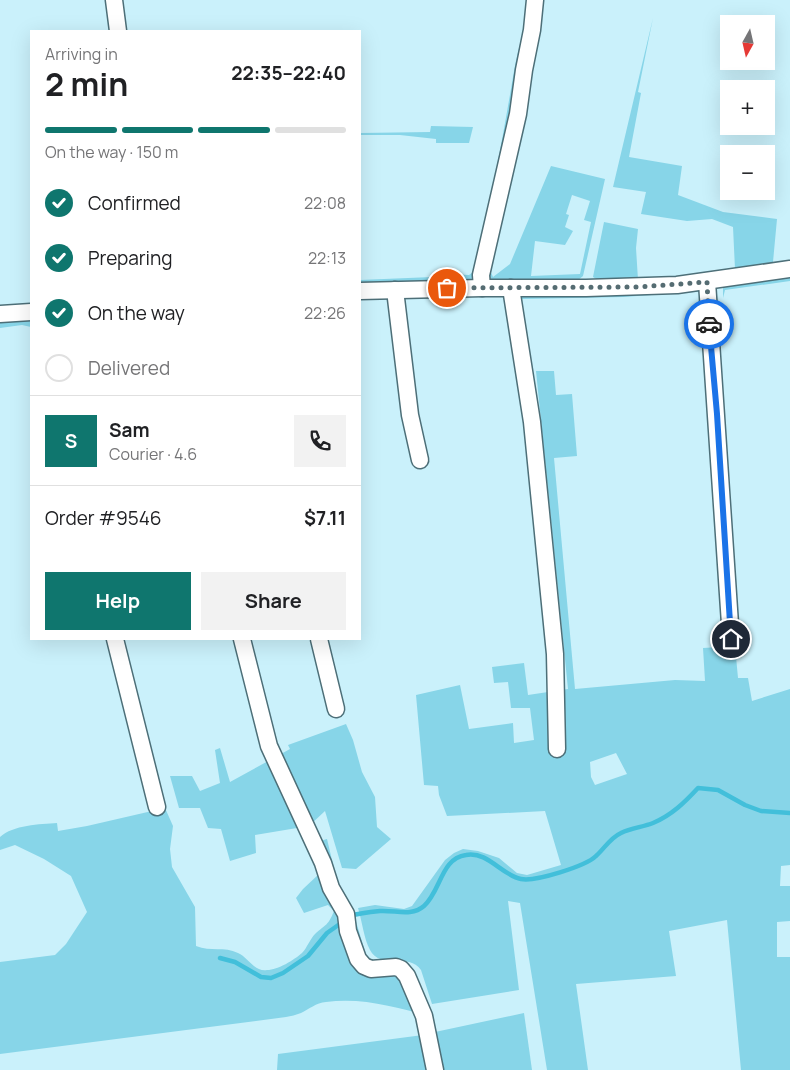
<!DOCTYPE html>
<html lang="en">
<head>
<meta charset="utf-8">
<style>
  :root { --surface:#fff; --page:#f2f2f2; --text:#202124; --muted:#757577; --line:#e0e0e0; --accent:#0f766e }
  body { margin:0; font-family:Manrope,sans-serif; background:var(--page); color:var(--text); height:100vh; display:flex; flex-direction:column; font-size:19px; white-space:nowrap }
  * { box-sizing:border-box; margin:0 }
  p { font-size:16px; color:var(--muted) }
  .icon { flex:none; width:28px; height:28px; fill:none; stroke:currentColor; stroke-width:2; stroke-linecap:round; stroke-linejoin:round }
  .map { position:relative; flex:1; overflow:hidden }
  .panel { position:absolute; left:30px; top:30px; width:331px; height:610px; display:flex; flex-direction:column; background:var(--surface); border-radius:0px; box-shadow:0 5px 20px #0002 }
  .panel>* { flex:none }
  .needle { width:32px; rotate:188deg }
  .tools { position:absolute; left:720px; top:15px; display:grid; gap:10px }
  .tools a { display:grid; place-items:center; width:55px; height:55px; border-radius:0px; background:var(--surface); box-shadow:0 5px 20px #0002; font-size:25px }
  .pin { position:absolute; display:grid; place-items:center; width:42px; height:42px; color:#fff; margin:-21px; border:2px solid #fff; border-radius:50%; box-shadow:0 1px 5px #0007 }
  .courier { position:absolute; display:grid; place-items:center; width:50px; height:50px; margin:-25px; border:4px solid #1a73e8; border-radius:50%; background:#fff; color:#222; box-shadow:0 1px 6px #0007 }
  .summary em { font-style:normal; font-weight:700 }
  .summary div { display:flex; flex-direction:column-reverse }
  .summary { display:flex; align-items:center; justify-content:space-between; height:85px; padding:0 15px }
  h1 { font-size:32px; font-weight:700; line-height:38px }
  .bar { display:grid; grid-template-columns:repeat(4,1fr); gap:8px 5px; align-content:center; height:60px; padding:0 15px }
  .bar i { height:6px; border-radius:4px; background:var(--line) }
  .bar .on { background:var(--accent) }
  .bar p { grid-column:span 4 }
  .line { display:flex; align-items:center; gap:12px; padding:0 15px; border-top:1px solid var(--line) }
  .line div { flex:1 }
  .round { display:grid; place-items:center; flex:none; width:52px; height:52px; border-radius:0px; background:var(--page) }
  ol { padding:0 15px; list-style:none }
  li { display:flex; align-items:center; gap:15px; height:55px }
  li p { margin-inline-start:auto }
  li .icon { padding:5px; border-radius:50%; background:var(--accent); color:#fff; stroke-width:4 }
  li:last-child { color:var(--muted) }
  li i { width:28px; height:28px; border:2px solid var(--line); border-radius:50% }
  .primary-button { display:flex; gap:10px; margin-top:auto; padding:10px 15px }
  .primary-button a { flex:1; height:58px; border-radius:0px; background:var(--accent); color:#fff; font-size:20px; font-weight:700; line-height:58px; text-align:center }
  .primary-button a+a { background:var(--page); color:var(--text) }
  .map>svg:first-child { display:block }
  .green { fill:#87d5e8; fill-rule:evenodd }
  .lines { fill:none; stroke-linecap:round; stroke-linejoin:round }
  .stream { stroke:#42bfda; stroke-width:4.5 }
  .street-casing { stroke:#4d6f78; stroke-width:19 }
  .street { stroke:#fff; stroke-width:16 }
  .done { stroke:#556c72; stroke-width:5; stroke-dasharray:0 9 }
  .route { stroke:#1a73e8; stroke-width:6 }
</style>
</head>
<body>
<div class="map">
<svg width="790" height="1070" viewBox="0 0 790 1070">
  <rect width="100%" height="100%" fill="#caf1fb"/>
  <g class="green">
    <path d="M 526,0 L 531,0 L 518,76 L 475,276 L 470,280 L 360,284 L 360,280 L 432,277 L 448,274 L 469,275 L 476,270 C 490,204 503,138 514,71 C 518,48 527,24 526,0 Z"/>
    <path d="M 653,18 L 638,92 L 641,93 L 629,157 L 682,166 L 678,195 L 723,212 L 777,219 L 773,262 L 735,269 L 733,227 L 712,219 L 687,221 L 641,214 L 646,192 L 613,187 Z"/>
    <path d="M 431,126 L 473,127 L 469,143 L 436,143 L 436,139 L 400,135 L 360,135 L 360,133 L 430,132 Z"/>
    <path d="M 551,166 L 605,179 L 583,276 L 577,281 L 491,279 L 488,275 L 503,203 L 506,205 L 490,270 L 493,277 L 510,264 ZM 572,195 L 590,201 L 584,220 L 591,222 L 580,274 L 531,276 L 535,241 L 565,245 L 573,231 L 565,227 L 569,215 L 566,214 Z"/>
    <path d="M 604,222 L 638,229 L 636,248 L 638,280 L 600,281 L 593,277 Z"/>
    <path d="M 790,276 L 790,281 L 725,290 L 723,298 L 723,286 Z"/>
    <path d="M 709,287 L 708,291 L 623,297 L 522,299 L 522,294 Z"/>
    <path d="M 31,320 L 31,327 L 22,325 L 0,328 L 0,321 Z"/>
    <path d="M 536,371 L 554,371 L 556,395 L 572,394 L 577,456 L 554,458 L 575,689 L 675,680 L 705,681 L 703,648 L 735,646 L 738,678 L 748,678 L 752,701 L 790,689 L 790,865 L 781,866 L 780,886 L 790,886 L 790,921 L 777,922 L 777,957 L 790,957 L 790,1070 L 741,1070 L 727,920 L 669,931 L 676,976 L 576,984 L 588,1070 L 547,1070 L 520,903 L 508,901 L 519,990 L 432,1004 L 421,970 C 409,952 380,970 370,950 C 364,939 362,921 358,908 L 375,905 L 404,909 L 412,906 L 445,860 L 454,853 L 463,849 L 478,851 L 499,858 L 517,873 L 527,875 L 561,865 L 545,811 L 447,816 L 439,795 L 438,786 L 424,785 L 416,695 L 460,685 L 469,729 L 513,723 L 514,743 L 534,740 L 530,708 L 511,708 L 508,682 L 494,683 L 492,667 L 524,663 L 528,695 L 568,689 ZM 616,753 L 627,774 L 595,785 L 591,777 L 590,762 Z"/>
    <path d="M 346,724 L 353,740 L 362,772 L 375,797 L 377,827 L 391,839 L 356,869 L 342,868 L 325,811 L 309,826 L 255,835 L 256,853 L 230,861 L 221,829 L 208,828 L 200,808 L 179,808 L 170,776 L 192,776 L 200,791 L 220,783 L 215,750 L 220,748 L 230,782 L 290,749 L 288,745 Z"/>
    <path d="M 165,808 L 173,826 L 170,849 L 172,867 L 195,907 L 196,946 C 211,952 224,946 238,953 C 248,957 254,972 267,970 C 278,970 294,960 302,953 C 307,948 310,939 315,934 C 326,924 328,926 334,911 L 328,905 L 304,913 L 296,898 L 303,889 L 319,874 L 310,844 L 327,839 L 340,894 L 352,908 L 366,955 L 370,961 L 410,968 L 417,976 L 429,1016 C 396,1007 361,997 326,1002 C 316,1003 309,1009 301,1013 C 296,1015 291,1016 286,1017 L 0,1054 L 0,962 L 55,955 L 66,944 L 87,912 L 71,876 L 44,859 L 15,845 L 0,850 L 0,837 C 13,825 40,824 57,823 L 58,831 L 87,826 Z"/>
    <path d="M 524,1013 L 532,1070 L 442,1070 L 435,1032 Z"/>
    <path d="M 423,1035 L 430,1070 L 277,1070 L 278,1054 Z"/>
  </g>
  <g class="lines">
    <g class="stream">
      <path d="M 350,916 C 360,913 370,912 380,911 C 396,910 411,917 424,906 C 441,891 441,858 466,855 C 488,851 501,875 521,879 C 535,882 586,866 596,856 C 604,849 610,838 621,833 C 631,828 643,827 653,823 C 672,815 685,802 698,788 L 718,790 L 745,805 L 761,811 L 790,813"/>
      <path d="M 220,958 L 235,962 L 261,977 L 271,978 L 283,973 L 308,956 L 327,933 L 344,921"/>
    </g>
    <g class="street-casing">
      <g id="street">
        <path d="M 114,0 L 118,31"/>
        <path d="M 707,282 L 731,639"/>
        <path d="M 482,288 L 481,275 L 518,114 L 524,70 L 532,30 L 535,0"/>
        <path d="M 511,288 L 532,422 L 555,654 L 557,749"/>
        <path d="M 395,290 L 410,415 L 420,460"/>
        <path d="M 360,291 L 482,288 L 586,288 L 677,285 L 790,269"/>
        <path d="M 0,314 L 31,312"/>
        <path d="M 115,639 L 157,807"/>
        <path d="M 242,639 L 269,746 L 323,863 L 331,888 L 346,914 L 348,931 L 358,959 L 364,966 L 371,969 L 396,967 L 401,969 L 407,976 L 424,1016 L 435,1070"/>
        <path d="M 319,639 L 336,709"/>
      </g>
    </g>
    <use href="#street" class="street"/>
  </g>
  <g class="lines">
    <path class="done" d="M 447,288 L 638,287 L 707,282 L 709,324"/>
    <path class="route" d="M 709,324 L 717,414 L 731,639"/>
  </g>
</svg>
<div class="tools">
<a><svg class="needle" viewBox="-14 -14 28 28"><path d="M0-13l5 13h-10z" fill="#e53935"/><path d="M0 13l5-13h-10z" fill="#757577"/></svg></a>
<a>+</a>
<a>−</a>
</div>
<div class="pin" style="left:447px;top:288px;background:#ea580c"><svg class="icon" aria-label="bag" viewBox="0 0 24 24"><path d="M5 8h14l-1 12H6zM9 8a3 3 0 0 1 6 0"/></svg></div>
<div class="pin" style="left:731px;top:639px;background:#1f2937"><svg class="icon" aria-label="home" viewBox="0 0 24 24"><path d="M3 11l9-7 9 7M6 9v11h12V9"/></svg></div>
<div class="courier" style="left:709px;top:324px"><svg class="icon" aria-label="car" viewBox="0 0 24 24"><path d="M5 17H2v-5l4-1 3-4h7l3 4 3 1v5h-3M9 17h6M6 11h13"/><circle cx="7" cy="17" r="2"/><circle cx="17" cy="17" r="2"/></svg></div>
<section class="panel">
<div class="summary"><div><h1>2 min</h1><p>Arriving in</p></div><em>22:35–22:40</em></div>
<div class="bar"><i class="on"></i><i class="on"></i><i class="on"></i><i></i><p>On the way · 150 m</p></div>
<ol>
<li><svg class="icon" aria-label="check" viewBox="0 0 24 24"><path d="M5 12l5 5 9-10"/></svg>Confirmed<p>22:08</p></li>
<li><svg class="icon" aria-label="check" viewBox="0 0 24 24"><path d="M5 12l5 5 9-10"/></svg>Preparing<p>22:13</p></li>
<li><svg class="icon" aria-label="check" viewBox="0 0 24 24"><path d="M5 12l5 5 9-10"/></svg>On the way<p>22:26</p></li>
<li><i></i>Delivered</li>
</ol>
<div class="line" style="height:90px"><b class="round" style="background:var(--accent);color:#fff">S</b><div><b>Sam</b><p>Courier · 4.6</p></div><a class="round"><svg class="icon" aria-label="phone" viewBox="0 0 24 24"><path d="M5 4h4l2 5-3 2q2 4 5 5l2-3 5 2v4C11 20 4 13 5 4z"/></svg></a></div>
<div class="line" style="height:65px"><div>Order #9546</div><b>$7.11</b></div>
<div class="primary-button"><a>Help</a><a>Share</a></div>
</section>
</div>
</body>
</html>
